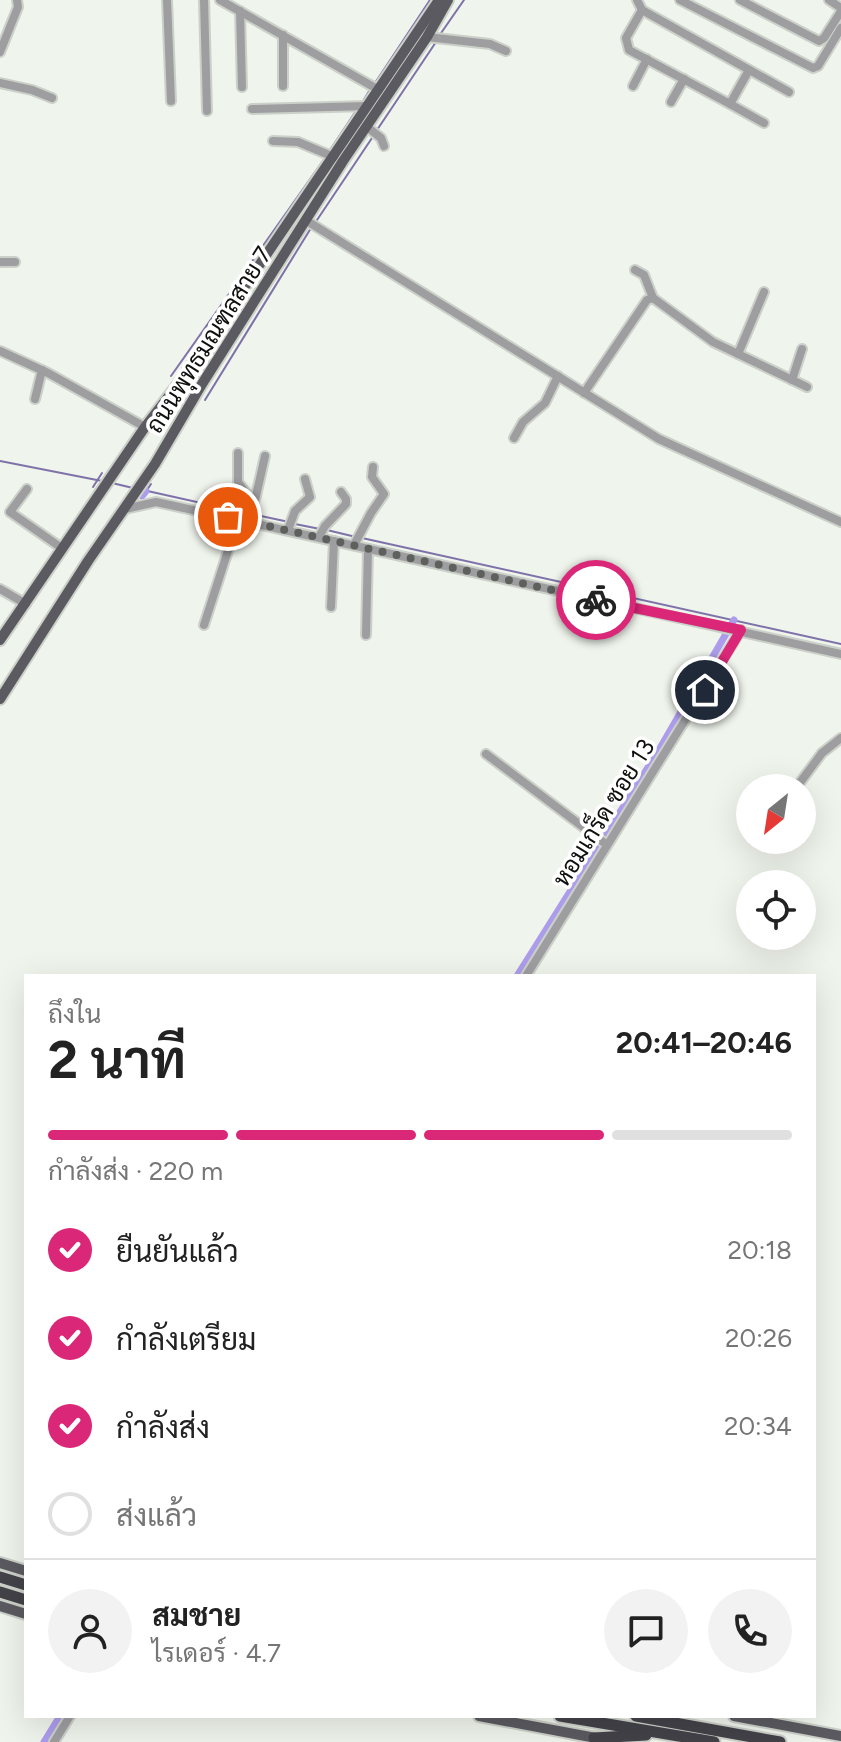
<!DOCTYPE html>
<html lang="th">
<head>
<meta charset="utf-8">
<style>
  :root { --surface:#fff; --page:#f2f2f2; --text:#222; --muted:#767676; --line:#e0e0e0; --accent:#db2777 }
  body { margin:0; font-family:Figtree,Sarabun,sans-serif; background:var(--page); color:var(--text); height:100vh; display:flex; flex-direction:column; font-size:30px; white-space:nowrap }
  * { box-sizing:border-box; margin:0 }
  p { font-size:26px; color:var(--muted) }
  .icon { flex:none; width:44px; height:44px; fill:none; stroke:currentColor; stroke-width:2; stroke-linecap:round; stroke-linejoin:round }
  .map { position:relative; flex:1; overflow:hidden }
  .sheet { position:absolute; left:24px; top:974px; width:792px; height:744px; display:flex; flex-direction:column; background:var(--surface); border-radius:0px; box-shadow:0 8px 32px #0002 }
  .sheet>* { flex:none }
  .needle { width:52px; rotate:210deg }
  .controls { position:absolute; left:736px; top:774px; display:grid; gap:16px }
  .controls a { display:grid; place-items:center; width:80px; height:80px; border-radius:50%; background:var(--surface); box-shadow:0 8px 32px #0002; font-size:40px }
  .pin { position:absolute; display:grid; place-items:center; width:68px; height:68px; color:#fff; margin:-34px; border:4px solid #fff; border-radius:50%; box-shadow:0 2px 8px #0007 }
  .courier { position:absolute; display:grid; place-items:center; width:80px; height:80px; margin:-40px; border:6px solid #db2777; border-radius:50%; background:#fff; color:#222; box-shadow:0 2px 10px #0007 }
  .summary em { font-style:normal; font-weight:700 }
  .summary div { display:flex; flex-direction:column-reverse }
  .summary { display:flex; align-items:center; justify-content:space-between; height:136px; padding:0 24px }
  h1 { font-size:52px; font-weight:700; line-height:60px }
  .bar { display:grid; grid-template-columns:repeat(4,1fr); gap:12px 8px; align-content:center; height:96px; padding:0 24px }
  .bar i { height:10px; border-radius:6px; background:var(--line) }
  .bar .current { background:var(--accent) }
  .bar p { grid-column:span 4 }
  .line { display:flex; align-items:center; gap:20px; padding:0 24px; border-top:2px solid var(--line) }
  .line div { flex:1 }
  .round { display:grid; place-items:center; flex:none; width:84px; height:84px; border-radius:42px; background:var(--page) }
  ol { padding:0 24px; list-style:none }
  li { display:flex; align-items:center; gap:24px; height:88px }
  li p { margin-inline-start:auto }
  li .icon { padding:8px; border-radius:50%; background:var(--accent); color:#fff; stroke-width:4 }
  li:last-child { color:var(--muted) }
  li i { width:44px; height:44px; border:4px solid var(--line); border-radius:50% }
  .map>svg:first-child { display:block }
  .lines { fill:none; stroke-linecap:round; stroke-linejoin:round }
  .stream { stroke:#7e72a9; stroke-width:2 }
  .canal { stroke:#ad9cec; stroke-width:7 }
  .minor-casing { stroke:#cbd0c8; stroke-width:12 }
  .major-casing { stroke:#cbd0c8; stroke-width:14 }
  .highway-casing { stroke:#cbd0c8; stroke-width:15 }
  .minor { stroke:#9e9ea1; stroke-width:8 }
  .major { stroke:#5b5a60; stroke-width:10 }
  .highway { stroke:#434249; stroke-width:11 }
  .done { stroke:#5d605c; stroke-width:8; stroke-dasharray:0 14.4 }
  .route { stroke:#db2777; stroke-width:10 }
  .labels { text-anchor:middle; stroke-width:7; stroke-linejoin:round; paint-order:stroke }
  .street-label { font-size:24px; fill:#0f100e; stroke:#fff }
</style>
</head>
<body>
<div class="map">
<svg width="841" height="1742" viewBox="0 0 841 1742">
  <rect width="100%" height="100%" fill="#eff4ec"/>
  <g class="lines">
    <g class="stream">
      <path d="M 439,36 L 464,0"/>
      <path d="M 375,83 L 430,0"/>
      <path d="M 362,103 L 371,88"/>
      <path d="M 377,130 L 436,42"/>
      <path d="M 328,153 L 358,108"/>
      <path d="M 315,223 L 374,135"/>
      <path d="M 171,376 L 325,158"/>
      <path d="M 205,400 L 311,228"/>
      <path d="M 0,461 L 102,481"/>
      <path d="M 112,483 L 133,488"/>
      <path d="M 93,487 L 102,473"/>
      <path d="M 143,490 L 246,513"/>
      <path d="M 147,490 L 151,484"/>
      <path d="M 252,514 L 289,522"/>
      <path d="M 295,524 L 320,529"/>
      <path d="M 327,530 L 356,537"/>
      <path d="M 362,538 L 841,644"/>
    </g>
    <g class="canal">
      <path d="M 142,496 L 146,491"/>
      <path d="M 517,976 L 659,750 L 734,620"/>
      <path d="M 44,1742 L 60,1716"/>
    </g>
    <g class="minor-casing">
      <g id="minor">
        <path d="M 167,0 L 171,101"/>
        <path d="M 204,0 L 207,111"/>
        <path d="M 220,0 L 379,90"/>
        <path d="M 637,0 L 642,10 L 789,92"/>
        <path d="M 680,0 L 813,68 L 818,66 L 841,28"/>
        <path d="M 740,0 L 819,41 L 824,38 L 840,13 L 841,8 L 829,0"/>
        <path d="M 642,10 L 626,38 L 629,50 L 730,104 L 749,70"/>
        <path d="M 240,11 L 242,87"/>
        <path d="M 283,35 L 283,86"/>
        <path d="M 427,37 L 490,44 L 506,51"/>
        <path d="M 0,52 L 18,7 L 17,0"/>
        <path d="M 0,83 L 32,90 L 52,98"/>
        <path d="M 633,86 L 647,59"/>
        <path d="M 671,102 L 684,79"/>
        <path d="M 730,104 L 764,123"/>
        <path d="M 252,109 L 368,106"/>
        <path d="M 367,127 L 381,138 L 384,146"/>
        <path d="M 273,141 L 298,142 L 334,157"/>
        <path d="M 307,221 L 659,439 L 841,522"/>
        <path d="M 0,262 L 15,262"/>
        <path d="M 635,270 L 644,275 L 653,298"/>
        <path d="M 0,351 L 48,373 L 145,427"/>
        <path d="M 738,354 L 764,292"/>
        <path d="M 792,380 L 802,349"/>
        <path d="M 584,393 L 647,300 L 653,298 L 713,342 L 807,387"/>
        <path d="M 35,399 L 42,370"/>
        <path d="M 514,438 L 523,422 L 545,403 L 558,376"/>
        <path d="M 238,453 L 238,482 L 252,502"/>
        <path d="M 27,489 L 10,512 L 63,549"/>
        <path d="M 125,509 L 156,502 L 216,515 L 841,654"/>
        <path d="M 246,522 L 256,496 L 265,456"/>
        <path d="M 288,530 L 295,511 L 310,497 L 305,479"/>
        <path d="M 319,537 L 325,526 L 346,504 L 346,499 L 341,492"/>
        <path d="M 354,545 L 371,513 L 384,494 L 372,477 L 373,467"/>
        <path d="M 0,589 L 26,604"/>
        <path d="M 331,607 L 334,541"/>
        <path d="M 204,625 L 238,520"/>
        <path d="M 366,635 L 368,549"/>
        <path d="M 486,754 L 607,845"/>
        <path d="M 796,788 L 822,753 L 841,738"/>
        <path d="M 744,824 L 750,828"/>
        <path d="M 526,976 L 741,630"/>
        <path d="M 54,1742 L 70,1716"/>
      </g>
    </g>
    <g class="major-casing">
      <g id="major">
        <path d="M 0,640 L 145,427 L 182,379 L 439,0"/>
        <path d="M 0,699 L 88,561 L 155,464 L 202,384 L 343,161 L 427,37 L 448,0"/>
        <path d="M 0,1563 L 26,1571"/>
        <path d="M 0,1606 L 26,1614"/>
        <path d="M 479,1716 L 601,1739"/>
        <path d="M 734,1716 L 841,1736"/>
      </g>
    </g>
    <g class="highway-casing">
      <g id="highway">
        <path d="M 0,1577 L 26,1585"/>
        <path d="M 0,1592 L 26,1600"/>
        <path d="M 560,1716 L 714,1742"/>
        <path d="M 636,1716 L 780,1742"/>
        <path d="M 594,1738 L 646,1735"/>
      </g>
    </g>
    <use href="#minor" class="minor"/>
    <use href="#major" class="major"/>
    <use href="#highway" class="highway"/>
  </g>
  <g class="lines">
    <path class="done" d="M 228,517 L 596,600"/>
    <path class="route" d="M 596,600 L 741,630 L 705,690"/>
  </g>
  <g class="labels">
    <g class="street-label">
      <text transform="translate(209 340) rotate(-58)" y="8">ถนนพุทธมณฑลสาย 7</text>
      <text transform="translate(604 813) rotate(-58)" y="8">หอมเกร็ด ซอย 13</text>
    </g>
  </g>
</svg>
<div class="controls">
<a><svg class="needle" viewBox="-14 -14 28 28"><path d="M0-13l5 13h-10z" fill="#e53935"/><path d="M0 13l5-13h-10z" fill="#767676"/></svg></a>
<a><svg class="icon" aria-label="locate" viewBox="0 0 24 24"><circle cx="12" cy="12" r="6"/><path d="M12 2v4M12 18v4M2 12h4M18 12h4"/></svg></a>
</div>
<div class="pin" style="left:228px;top:517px;background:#ea580c"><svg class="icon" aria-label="bag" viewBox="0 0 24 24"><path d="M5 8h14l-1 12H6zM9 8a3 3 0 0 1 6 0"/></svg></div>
<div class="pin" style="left:705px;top:690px;background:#1f2937"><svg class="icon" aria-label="home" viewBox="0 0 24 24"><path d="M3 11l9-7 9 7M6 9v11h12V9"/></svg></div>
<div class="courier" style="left:596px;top:600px"><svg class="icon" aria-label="bike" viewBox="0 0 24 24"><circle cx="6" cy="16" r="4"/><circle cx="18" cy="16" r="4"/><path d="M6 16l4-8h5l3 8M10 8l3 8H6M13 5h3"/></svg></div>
<section class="sheet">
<div class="summary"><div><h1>2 นาที</h1><p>ถึงใน</p></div><em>20:41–20:46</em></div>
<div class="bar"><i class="current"></i><i class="current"></i><i class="current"></i><i></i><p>กำลังส่ง · 220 m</p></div>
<ol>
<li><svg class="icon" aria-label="check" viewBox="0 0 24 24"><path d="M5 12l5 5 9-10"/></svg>ยืนยันแล้ว<p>20:18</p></li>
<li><svg class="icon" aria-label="check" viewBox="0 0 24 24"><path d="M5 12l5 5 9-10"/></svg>กำลังเตรียม<p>20:26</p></li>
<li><svg class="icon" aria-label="check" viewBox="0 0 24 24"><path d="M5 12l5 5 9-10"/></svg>กำลังส่ง<p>20:34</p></li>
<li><i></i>ส่งแล้ว</li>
</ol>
<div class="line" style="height:144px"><a class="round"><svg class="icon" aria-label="person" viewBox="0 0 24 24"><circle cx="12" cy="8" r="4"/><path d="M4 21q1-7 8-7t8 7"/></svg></a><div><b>สมชาย</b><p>ไรเดอร์ · 4.7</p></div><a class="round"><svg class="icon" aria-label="chat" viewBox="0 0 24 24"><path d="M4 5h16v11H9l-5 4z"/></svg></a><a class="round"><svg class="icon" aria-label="phone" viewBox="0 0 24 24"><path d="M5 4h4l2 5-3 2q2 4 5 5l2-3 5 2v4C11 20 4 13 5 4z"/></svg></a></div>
</section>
</div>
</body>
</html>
